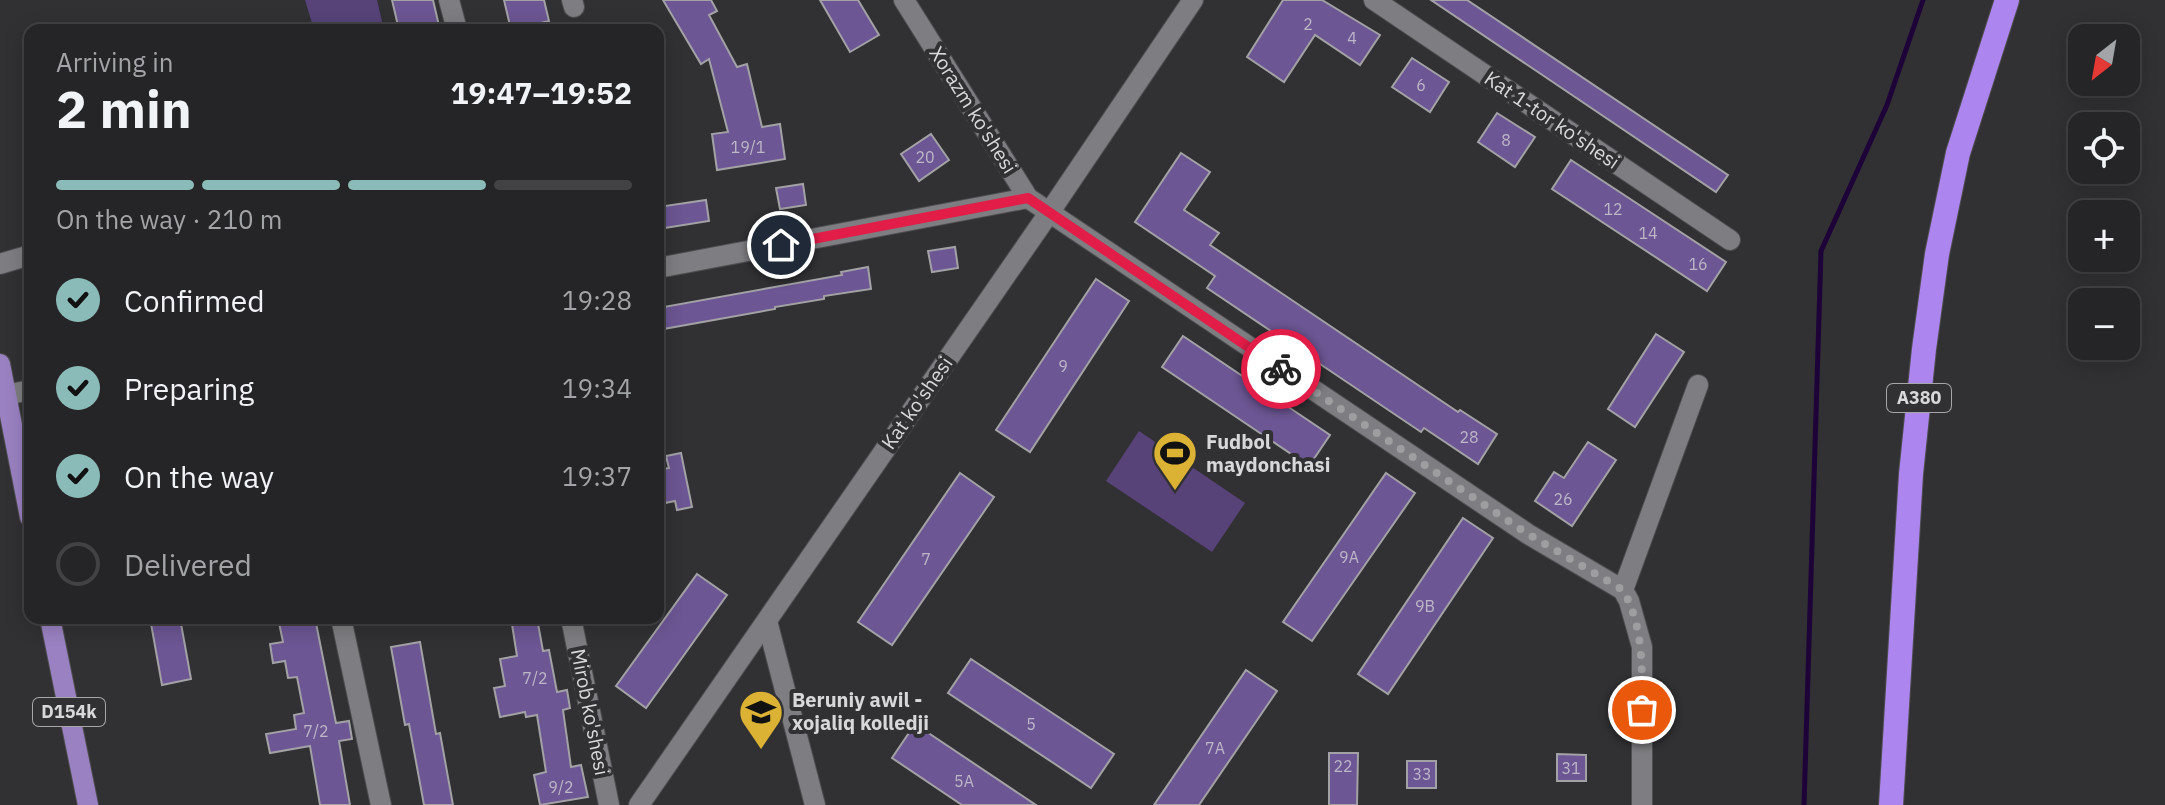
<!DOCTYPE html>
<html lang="en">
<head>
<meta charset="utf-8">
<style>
  :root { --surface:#252426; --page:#2d2c2e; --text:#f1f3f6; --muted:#a3a4a7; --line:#424143; --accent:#8bbbb9 }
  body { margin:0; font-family:"IBM Plex Sans",sans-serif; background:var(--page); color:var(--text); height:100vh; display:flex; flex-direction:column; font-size:30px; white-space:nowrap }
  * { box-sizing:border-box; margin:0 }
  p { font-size:26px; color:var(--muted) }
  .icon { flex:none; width:44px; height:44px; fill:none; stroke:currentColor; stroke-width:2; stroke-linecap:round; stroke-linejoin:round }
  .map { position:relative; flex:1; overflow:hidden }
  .details { position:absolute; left:24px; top:24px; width:640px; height:600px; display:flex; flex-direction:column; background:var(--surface); border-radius:16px; box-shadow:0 4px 20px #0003,0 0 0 2px var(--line) }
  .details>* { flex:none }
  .needle { width:52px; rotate:211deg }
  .fabs { position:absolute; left:2068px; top:24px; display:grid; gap:16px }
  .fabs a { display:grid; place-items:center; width:72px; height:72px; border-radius:16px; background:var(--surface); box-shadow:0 4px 20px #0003,0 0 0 2px var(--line); font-size:40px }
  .pin { position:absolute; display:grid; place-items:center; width:68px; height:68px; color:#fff; margin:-34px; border:4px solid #fff; border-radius:50%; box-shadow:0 2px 8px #0007 }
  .courier { position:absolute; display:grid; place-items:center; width:80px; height:80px; margin:-40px; border:6px solid #e11d48; border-radius:50%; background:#fff; color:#222; box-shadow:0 2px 10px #0007 }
  .summary em { font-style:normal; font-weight:700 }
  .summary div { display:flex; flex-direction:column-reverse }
  .summary { display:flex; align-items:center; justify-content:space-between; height:136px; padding:0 32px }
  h1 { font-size:52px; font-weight:700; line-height:60px }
  .bar { display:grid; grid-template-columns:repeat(4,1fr); gap:12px 8px; align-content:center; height:96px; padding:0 32px }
  .bar i { height:10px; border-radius:6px; background:var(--line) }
  .bar .current { background:var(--accent) }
  .bar p { grid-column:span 4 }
  ol { padding:0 32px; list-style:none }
  li { display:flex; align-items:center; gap:24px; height:88px }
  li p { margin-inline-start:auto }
  li .icon { padding:8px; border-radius:50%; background:var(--accent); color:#111; stroke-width:4 }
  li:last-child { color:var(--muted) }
  li i { width:44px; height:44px; border:4px solid var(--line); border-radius:50% }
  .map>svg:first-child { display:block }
  .green { fill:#574378 }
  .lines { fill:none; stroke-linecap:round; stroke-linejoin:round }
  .stream { stroke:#1e0339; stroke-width:5 }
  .building { fill:#6c5693; stroke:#a2a1a5; stroke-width:2 }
  .minor-casing { stroke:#4e4d50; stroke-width:22 }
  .major-casing { stroke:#4e4d50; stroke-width:22 }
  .highway-casing { stroke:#4e4d50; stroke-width:26 }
  .minor { stroke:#7e7d81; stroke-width:20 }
  .major { stroke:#9a82c2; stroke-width:20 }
  .highway { stroke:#ad85ee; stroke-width:24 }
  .done { stroke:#9e9d9f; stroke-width:8; stroke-dasharray:0 14.4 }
  .route { stroke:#e11d48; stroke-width:10 }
  .labels { text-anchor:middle; stroke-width:8; stroke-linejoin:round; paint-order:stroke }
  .number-label { font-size:16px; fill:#bdb7c8 }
  .shield { fill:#313033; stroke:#a6a5a7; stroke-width:2 }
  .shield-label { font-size:18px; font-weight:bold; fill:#d8d7d9 }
  .street-label { font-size:20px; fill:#d8d7d9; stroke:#313033 }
  .poi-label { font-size:20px; font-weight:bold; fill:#d8d7d9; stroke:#313033; text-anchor:start }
</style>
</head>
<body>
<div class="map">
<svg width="2165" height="805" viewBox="0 0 2165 805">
  <rect width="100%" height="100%" fill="#313033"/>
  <g class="green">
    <path d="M 305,0 L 377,0 L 384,30 L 314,30 Z"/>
    <path d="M 1139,431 L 1245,503 L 1212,552 L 1106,481 Z"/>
  </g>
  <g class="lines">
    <path class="stream" d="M 1804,805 L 1821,251 L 1887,105 L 1923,0"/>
  </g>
  <g class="building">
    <path d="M 392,0 L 433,0 L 440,30 L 399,30 Z"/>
    <path d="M 504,0 L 544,0 L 549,21 L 511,30 Z"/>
    <path d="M 663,0 L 711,0 L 717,11 L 709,15 L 737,67 L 747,64 L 762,127 L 780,124 L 785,159 L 717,170 L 712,134 L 728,132 L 709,59 L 701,64 Z"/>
    <path d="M 820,0 L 858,0 L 879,35 L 850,52 Z"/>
    <path d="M 1283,0 L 1322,0 L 1380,35 L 1360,65 L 1315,35 L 1284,82 L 1247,57 Z"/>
    <path d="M 1431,0 L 1467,0 L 1728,175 L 1716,192 Z"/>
    <path d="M 1412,58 L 1449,82 L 1430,112 L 1392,87 Z"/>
    <path d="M 1497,113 L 1535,137 L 1515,167 L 1478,142 Z"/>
    <path d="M 931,134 L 949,160 L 919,181 L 901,154 Z"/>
    <path d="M 1181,153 L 1210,172 L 1184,210 L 1219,233 L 1210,245 L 1458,412 L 1460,410 L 1497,434 L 1478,464 L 1424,428 L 1421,432 L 1207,288 L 1215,276 L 1135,222 Z"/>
    <path d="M 1571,160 L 1726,262 L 1707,291 L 1552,189 Z"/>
    <path d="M 803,184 L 806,205 L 780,209 L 776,188 Z"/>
    <path d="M 706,200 L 709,221 L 658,229 L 658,207 Z"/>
    <path d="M 955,247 L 958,268 L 932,272 L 928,251 Z"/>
    <path d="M 868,267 L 871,289 L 824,296 L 824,299 L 775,307 L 775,309 L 658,330 L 658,308 L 842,275 L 841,272 Z"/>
    <path d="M 1096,279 L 1129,301 L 1030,452 L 996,430 Z"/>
    <path d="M 1656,334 L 1684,352 L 1635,427 L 1608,409 Z"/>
    <path d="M 1183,336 L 1330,435 L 1309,466 L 1162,367 Z"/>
    <path d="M 1588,442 L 1616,460 L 1572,526 L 1535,501 L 1554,472 L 1564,478 Z"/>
    <path d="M 681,453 L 692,507 L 677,510 L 675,501 L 665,503 L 658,470 L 669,468 L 666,456 Z"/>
    <path d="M 960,473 L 994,497 L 892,645 L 858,622 Z"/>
    <path d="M 1386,473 L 1415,493 L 1312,641 L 1283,622 Z"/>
    <path d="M 1463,518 L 1493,538 L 1388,694 L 1358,674 Z"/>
    <path d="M 697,574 L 727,595 L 646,708 L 616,686 Z"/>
    <path d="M 150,618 L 180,618 L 191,679 L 162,685 Z"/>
    <path d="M 278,618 L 315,618 L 336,723 L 349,721 L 352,739 L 339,741 L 350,805 L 320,805 L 310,746 L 270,753 L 266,734 L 296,729 L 294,715 L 304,713 L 297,677 L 288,678 L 285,661 L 273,663 L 270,644 L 283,642 Z"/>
    <path d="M 511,618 L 537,618 L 543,651 L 549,650 L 557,692 L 567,690 L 570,708 L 563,710 L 571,767 L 581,765 L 588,797 L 540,805 L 534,775 L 546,772 L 537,715 L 526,717 L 525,712 L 500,717 L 494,688 L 505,686 L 500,659 L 517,656 Z"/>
    <path d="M 420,642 L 436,734 L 440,733 L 453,805 L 424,805 L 409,724 L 405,725 L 391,647 Z"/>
    <path d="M 971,659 L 1114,754 L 1091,788 L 948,693 Z"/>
    <path d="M 1246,670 L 1277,691 L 1199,805 L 1154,805 Z"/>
    <path d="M 915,724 L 1036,805 L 962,805 L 892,758 Z"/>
    <path d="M 1329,753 L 1358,753 L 1357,805 L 1329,805 Z"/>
    <path d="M 1557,754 L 1586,755 L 1586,781 L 1557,781 Z"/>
    <rect x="1407" y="761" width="29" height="27"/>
  </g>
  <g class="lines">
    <g class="minor-casing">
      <g id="minor">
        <path d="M 449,0 L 457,30"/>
        <path d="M 572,0 L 574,7"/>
        <path d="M 904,0 L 1028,198 L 1528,534 L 1623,590 L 1629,601 L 1642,647 L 1642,805"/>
        <path d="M 1374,0 L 1730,240"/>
        <path d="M 0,264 L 30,255"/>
        <path d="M 658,268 L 1028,198"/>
        <path d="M 6,395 L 30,390"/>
        <path d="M 1623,590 L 1698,385"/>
        <path d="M 341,618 L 381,805"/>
        <path d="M 571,618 L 609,805"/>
        <path d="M 767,621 L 815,805"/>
        <path d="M 639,805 L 1049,213 L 1193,0"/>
      </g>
    </g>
    <g class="major-casing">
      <g id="major">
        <path d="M 0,364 L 30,517"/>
        <path d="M 50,618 L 88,805"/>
      </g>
    </g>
    <g class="highway-casing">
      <path id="highway" d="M 1891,805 L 1911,474 L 1924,349 L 1937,254 L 1958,153 L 2007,0"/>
    </g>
    <use href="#minor" class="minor"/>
    <use href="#major" class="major"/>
    <use href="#highway" class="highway"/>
  </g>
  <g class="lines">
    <path class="done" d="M 1281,369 L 1528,534 L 1623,590 C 1644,627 1642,669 1642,710"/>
    <path class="route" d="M 781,245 L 1028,198 L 1281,369"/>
  </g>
  <defs>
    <g id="stadium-pin" transform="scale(2.3)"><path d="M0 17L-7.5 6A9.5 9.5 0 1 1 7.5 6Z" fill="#dbb233" stroke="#313033"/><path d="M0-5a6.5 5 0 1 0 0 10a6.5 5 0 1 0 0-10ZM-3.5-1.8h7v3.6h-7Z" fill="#111"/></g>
    <g id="university-pin" transform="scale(2.3)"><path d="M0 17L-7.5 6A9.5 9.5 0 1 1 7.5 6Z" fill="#dbb233" stroke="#313033"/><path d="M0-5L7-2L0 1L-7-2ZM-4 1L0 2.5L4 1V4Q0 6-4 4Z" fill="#111"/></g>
  </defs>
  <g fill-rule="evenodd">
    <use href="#stadium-pin" x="1175" y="453"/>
    <use href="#university-pin" x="761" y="712"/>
  </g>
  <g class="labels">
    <g class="number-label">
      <text x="1308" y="30">2</text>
      <text x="1352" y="44">4</text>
      <text x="1421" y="91">6</text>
      <text x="1506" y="146">8</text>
      <text x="748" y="153">19/1</text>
      <text x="925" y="163">20</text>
      <text x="1613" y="215">12</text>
      <text x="1648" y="239">14</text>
      <text x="1698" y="270">16</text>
      <text x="1063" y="372">9</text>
      <text x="1469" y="443">28</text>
      <text x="1563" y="505">26</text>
      <text x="1349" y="563">9A</text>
      <text x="926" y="565">7</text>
      <text x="1425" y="612">9B</text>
      <text x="535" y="684">7/2</text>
      <text x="1031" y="730">5</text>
      <text x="316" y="737">7/2</text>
      <text x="1215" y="754">7A</text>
      <text x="1343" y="772">22</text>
      <text x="1571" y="774">31</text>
      <text x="1422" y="780">33</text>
      <text x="964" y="787">5A</text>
      <text x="561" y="793">9/2</text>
    </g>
    <g class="shield">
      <rect x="1887" y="384" width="64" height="28" rx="6"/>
      <rect x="33" y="698" width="72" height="28" rx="6"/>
    </g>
    <g class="shield-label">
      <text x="1919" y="404">A380</text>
      <text x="69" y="718">D154k</text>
    </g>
    <g class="street-label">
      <text transform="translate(973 110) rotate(58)" y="7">Xorazm ko'shesi</text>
      <text transform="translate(1552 120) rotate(34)" y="7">Kat 1-tor ko'shesi</text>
      <text transform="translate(917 403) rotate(-55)" y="7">Kat ko'shesi</text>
      <text transform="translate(590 712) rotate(79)" y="7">Mirob ko'shesi</text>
    </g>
    <g class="poi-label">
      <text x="1206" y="449">Fudbol<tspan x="1206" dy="23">maydonchasi</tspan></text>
      <text x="792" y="707">Beruniy awil -<tspan x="792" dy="23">xojaliq kolledji</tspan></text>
    </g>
  </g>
</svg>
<div class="fabs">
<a><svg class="needle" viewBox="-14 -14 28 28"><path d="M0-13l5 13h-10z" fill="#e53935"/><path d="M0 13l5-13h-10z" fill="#a3a4a7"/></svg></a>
<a><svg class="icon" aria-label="locate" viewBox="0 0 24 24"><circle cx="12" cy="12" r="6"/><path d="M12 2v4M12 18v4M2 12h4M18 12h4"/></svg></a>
<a>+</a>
<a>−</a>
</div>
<div class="pin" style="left:1642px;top:710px;background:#ea580c"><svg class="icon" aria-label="bag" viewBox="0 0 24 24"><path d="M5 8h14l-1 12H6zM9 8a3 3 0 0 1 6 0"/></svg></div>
<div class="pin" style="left:781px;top:245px;background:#1f2937"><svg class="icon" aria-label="home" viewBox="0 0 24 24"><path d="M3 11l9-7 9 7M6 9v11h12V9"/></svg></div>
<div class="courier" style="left:1281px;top:369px"><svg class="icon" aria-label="bike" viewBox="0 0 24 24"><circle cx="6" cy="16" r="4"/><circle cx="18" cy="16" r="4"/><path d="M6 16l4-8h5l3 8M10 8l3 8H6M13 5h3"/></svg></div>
<section class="details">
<div class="summary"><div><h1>2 min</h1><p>Arriving in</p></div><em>19:47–19:52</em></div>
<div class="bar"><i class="current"></i><i class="current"></i><i class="current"></i><i></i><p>On the way · 210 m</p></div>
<ol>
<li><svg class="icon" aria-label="check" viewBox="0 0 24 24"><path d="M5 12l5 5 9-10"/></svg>Confirmed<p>19:28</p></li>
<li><svg class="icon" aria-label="check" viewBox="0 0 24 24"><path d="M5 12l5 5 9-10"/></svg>Preparing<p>19:34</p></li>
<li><svg class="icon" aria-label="check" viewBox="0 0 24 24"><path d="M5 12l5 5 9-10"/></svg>On the way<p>19:37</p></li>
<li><i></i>Delivered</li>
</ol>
</section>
</div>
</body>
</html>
